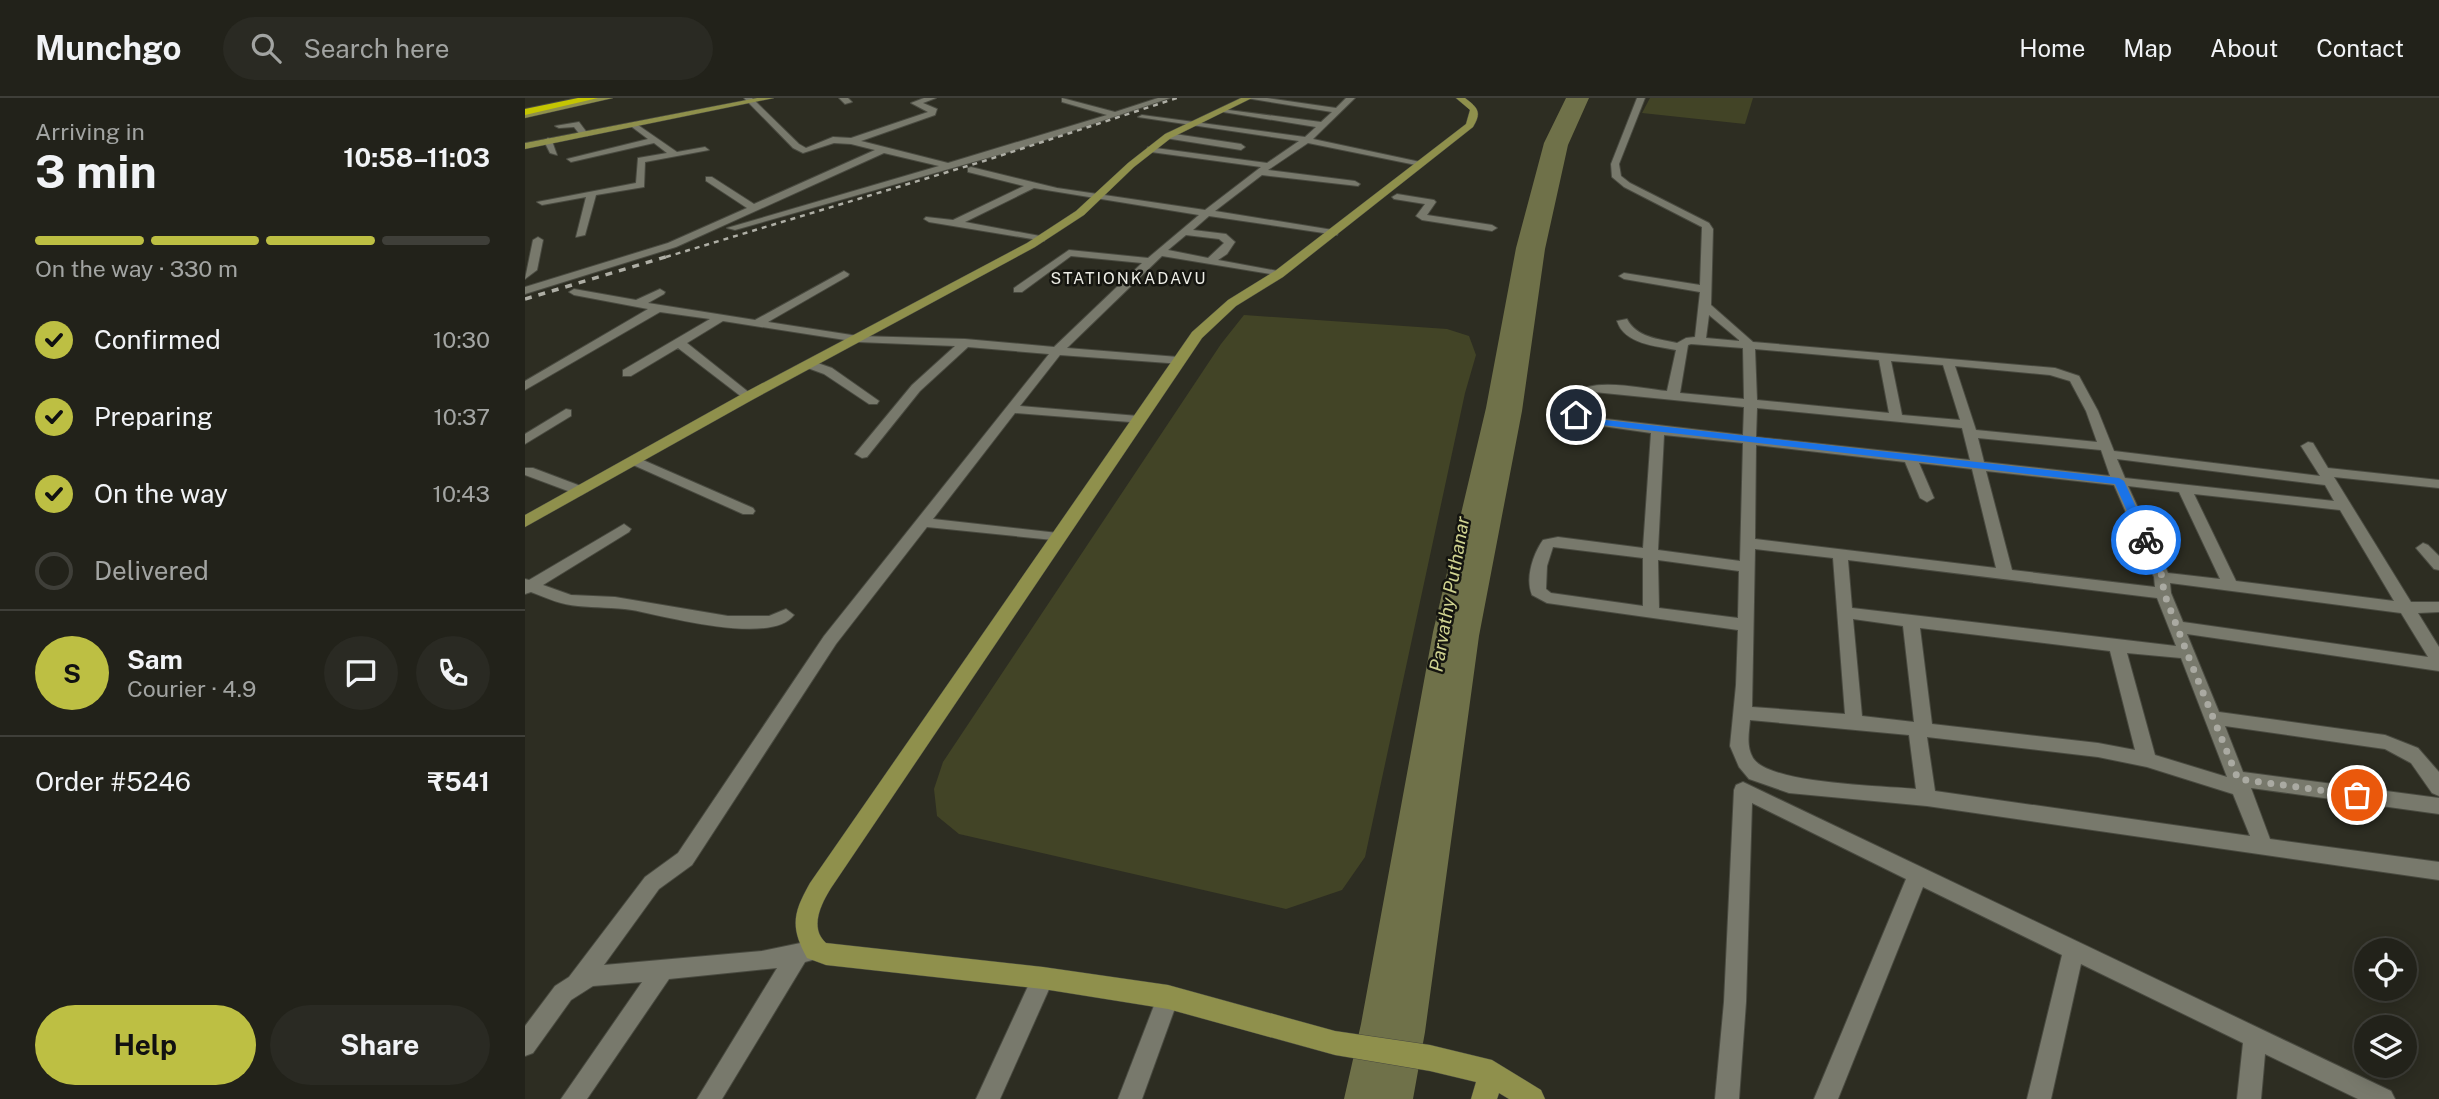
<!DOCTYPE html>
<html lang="en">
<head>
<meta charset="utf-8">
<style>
  :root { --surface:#22221a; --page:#2a2a23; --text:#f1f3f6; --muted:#a2a4a2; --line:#3f3f39; --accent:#bdbf43 }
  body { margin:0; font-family:"Public Sans",sans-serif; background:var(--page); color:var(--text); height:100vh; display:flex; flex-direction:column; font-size:26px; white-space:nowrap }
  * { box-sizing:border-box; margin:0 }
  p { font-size:23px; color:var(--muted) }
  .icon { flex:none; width:38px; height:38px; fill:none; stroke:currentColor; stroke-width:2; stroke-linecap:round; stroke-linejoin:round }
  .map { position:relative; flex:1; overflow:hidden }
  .sheet { display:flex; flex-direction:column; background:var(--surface); width:525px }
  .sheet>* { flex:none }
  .fabs { position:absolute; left:1829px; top:840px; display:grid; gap:14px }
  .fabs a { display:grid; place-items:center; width:63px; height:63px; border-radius:50%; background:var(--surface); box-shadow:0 4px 18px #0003,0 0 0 2px var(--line); font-size:35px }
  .pin { position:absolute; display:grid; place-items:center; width:60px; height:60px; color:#fff; margin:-30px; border:4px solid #fff; border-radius:50%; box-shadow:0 2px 7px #0007 }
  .courier { position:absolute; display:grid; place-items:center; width:70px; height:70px; margin:-35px; border:5px solid #1a73e8; border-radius:50%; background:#fff; color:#222; box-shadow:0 2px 9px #0007 }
  .summary em { font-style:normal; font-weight:700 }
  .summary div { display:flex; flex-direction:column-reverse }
  .summary { display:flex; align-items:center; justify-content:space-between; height:119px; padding:0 35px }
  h1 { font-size:46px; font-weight:700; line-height:52px }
  .bar { display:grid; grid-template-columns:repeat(4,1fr); gap:10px 7px; align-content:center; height:84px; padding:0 35px }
  .bar i { height:9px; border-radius:5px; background:var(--line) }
  .bar .selected { background:var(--accent) }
  .bar p { grid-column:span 4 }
  .line { display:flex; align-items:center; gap:18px; padding:0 35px; border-top:2px solid var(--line) }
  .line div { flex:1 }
  .round { display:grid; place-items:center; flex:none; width:74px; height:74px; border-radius:37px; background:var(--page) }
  ol { padding:0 35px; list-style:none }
  li { display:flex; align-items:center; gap:21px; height:77px }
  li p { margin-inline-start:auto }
  li .icon { padding:7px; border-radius:50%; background:var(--accent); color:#111; stroke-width:4 }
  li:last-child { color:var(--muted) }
  li i { width:38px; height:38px; border:4px solid var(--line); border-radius:50% }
  .cta { display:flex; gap:14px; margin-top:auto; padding:14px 35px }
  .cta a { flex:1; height:80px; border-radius:42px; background:var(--accent); color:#111; font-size:28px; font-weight:700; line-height:80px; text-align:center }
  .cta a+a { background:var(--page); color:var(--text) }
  header { display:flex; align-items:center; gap:42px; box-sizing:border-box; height:98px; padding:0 35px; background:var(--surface); border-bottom:2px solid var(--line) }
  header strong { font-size:33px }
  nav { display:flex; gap:38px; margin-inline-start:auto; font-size:24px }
  .search { width:490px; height:63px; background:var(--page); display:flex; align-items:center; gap:18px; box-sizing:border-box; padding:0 24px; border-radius:38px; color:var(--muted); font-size:26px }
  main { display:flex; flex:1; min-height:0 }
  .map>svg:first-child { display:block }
  .green { fill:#424426 }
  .water { fill:#6f7149 }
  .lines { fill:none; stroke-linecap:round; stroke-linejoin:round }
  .street-casing { stroke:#494a40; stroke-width:2 }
  .secondary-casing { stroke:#494a40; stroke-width:1 }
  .highway-casing { stroke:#494a40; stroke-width:2 }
  .street { fill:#78796c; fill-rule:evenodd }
  .secondary { fill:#8f904c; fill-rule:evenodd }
  .highway { fill:#c4c502; fill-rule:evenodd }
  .rail-far1 { stroke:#aeaea5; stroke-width:2.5; stroke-dasharray:5 5; stroke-linecap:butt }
  .rail { stroke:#aeaea5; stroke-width:3.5; stroke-dasharray:7 7; stroke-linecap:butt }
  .route { fill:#1a73e8 }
  .done { stroke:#aaaaa2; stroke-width:7; stroke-dasharray:0 12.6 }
  .labels { text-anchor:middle; stroke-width:5; stroke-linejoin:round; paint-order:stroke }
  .far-neighbourhood-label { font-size:16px; letter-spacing:2px; fill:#eeeee7; stroke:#151510 }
  .water-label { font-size:19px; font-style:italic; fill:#d0d390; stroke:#151510 }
</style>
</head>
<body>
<header>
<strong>Munchgo</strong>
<div class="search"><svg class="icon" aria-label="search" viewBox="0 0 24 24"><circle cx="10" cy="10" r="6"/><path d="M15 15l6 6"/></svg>Search here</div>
<nav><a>Home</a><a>Map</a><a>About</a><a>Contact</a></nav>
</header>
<main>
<section class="sheet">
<div class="summary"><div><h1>3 min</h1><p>Arriving in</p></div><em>10:58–11:03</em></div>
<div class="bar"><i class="selected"></i><i class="selected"></i><i class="selected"></i><i></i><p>On the way · 330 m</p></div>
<ol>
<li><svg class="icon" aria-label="check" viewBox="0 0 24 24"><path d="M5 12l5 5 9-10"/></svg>Confirmed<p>10:30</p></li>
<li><svg class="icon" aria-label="check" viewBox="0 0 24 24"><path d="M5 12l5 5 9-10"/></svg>Preparing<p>10:37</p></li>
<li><svg class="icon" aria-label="check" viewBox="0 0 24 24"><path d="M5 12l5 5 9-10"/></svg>On the way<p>10:43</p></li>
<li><i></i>Delivered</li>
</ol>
<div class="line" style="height:126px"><b class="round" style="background:var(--accent);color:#111">S</b><div><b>Sam</b><p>Courier · 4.9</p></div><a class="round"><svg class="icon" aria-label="chat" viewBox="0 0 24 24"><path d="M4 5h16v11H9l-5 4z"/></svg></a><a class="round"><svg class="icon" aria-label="phone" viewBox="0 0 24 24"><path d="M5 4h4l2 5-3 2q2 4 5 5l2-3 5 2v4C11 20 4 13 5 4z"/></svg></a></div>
<div class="line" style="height:91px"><div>Order #5246</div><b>₹541</b></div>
<div class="cta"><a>Help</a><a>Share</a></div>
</section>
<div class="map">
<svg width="1914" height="1001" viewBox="0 0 1914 1001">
  <rect width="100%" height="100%" fill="#2d2d22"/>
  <g class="green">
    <path d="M 1125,0 L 1228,0 L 1220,26 L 1117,15 Z"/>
    <path d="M 719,217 L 922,231 L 944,238 L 951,257 L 940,295 L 840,759 L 817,792 L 761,811 L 434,736 L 412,718 L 409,691 L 418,664 L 696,246 Z"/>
  </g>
  <path class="water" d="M 1041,0 L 1064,0 L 1043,47 L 1020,151 L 997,313 L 954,538 L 900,934 L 888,1001 L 819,1001 L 836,926 L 908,534 L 961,310 L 991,150 L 1019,45 Z"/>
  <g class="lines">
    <g class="street-casing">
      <g id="street">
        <path d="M 219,0 L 227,0 L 274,46 L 281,50 L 308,39 L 326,40 L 403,14 L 386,5 L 399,0 L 411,0 L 398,5 L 412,11 L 410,17 L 336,43 L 423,65 L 582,17 L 537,4 L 537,0 L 590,14 L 633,0 L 645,0 L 487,53 L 210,132 L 202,130 L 414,68 L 359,55 L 151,149 L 0,196 L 0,189 L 143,145 L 222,110 L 181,83 L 181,79 L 187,79 L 229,106 L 350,52 L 326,46 L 309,45 L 278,55 L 268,50 Z"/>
        <path d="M 314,0 L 323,0 L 327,4 L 320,6 Z"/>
        <path d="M 721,0 L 742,0 L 811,10 L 821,0 L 830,0 L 788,41 L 900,65 L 896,68 L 783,45 L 743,72 L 830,83 L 835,86 L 833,88 L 737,77 L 690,113 L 808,132 L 813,135 L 812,137 L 684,118 L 668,132 L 701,136 L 710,144 L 702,156 L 693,162 L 758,174 L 758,178 L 637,158 L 542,250 L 653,259 L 659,263 L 657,266 L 535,257 L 495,308 L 613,318 L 618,319 L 618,325 L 490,315 L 408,421 L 533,435 L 540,440 L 538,443 L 402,429 L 311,546 L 167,767 L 134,791 L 79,867 L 237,853 L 290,842 L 298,845 L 301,852 L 298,859 L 280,864 L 197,1001 L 172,1001 L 252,870 L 144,881 L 62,1001 L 36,1001 L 117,884 L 68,888 L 46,902 L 8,955 L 0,958 L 0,928 L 30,888 L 44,879 L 120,779 L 153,755 L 299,538 L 524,256 L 443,249 L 395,293 L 342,359 L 337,360 L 330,356 L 387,287 L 430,248 L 333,244 L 198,223 L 162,245 L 226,296 L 228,299 L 222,303 L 153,250 L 106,278 L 98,278 L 98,272 L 185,221 L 135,214 L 0,292 L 0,283 L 123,211 L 49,197 L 44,194 L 49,191 L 111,202 L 135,191 L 140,194 L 139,196 L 123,205 L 230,222 L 319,173 L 324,176 L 323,178 L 243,224 L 333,238 L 440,241 L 529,249 L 617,165 L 546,158 L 497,194 L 489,194 L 489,190 L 544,152 L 623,160 L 674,117 L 509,90 L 440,124 L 515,138 L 520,141 L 519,143 L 404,124 L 399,121 L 401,119 L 428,122 L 499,88 L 443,74 L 443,70 L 446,69 L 532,90 L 680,112 L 736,69 L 626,54 L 622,51 L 623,49 L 742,65 L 774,43 L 613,19 L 617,17 L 780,39 L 791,29 L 692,13 L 696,11 L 796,24 L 807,14 ZM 661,137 L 694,141 L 699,145 L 683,160 L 643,152 Z"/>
        <path d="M 1112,0 L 1120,0 L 1094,66 L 1096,78 L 1105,85 L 1184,125 L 1188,131 L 1186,207 L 1228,244 L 1530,270 L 1554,278 L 1573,313 L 1589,353 L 1795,378 L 1776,348 L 1783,344 L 1788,345 L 1803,370 L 1914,382 L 1914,390 L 1809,379 L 1886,504 L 1914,504 L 1914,514 L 1893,515 L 1914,549 L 1914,573 L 1662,536 L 1694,614 L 1860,637 L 1893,650 L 1914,674 L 1914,698 L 1907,695 L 1886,665 L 1860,651 L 1700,628 L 1718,674 L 1914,700 L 1914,716 L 1726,690 L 1745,741 L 1914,764 L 1914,782 L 1402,708 L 1264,695 L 1224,681 L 1214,669 L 1205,648 L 1211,587 L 1213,532 L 1022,505 L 1007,497 C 1000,480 1008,456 1018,442 L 1033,439 L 1118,450 L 1126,335 L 1056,325 L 1046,320 C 1043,312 1043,306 1047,299 C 1062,277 1118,291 1142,293 L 1151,252 C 1131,248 1099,246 1092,223 L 1102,221 C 1111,239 1133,241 1152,245 L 1161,240 L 1170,239 L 1175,194 L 1099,181 L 1094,178 L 1099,175 L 1175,187 L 1177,129 L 1099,89 L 1087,79 L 1086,66 ZM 1184,217 L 1214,242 L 1214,243 L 1181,240 ZM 1166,246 L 1218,250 L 1219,301 L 1155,295 L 1163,247 ZM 1230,251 L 1354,262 L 1364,315 L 1232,302 ZM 1366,263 L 1418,267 L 1435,322 L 1377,317 ZM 1430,268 L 1525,277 L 1545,283 L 1561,313 L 1572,344 L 1451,332 ZM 1069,294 L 1219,309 L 1218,337 L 1064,319 L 1057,315 C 1055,304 1060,298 1069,294 ZM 1232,310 L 1437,330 L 1445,362 L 1231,339 ZM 1139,337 L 1218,345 L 1215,463 L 1133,452 ZM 1453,340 L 1576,352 L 1585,378 L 1459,364 ZM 1231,347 L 1380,364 L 1395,400 L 1402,404 L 1409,400 L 1394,365 L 1447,371 L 1471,470 L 1230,441 ZM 1592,361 L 1800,387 L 1809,403 L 1600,380 ZM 1461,373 L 1589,387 L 1629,479 L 1630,489 L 1487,472 ZM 1603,388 L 1654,394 L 1695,481 L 1643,475 ZM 1669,396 L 1815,412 L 1869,503 L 1711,483 ZM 1028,449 L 1118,460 L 1118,508 L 1026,495 L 1021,491 L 1022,468 ZM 1230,451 L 1308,460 L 1320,616 L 1227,609 ZM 1133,462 L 1214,473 L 1213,520 L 1134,510 ZM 1323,462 L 1632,500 L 1651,548 L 1327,510 ZM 1645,485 L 1876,515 L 1903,559 L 1658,524 L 1646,495 ZM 1328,521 L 1378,528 L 1389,624 L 1337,618 ZM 1395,530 L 1585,553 L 1610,652 L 1573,645 L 1407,626 ZM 1602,555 L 1656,560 L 1702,679 L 1630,657 ZM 1225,622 L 1384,637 L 1391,691 C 1359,688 1244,686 1228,660 C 1221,648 1224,635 1225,622 ZM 1402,639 L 1573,659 L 1622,669 L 1708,696 L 1725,738 L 1410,693 Z"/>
        <path d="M 54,24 L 63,36 L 62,38 L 56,38 L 49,29 L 34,30 L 30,28 Z"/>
        <path d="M 110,25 L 152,54 L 180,49 L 184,52 L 120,64 L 119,89 L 71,97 L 60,137 L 51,139 L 61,99 L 17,107 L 12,104 L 111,85 L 113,60 L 142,55 L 129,45 L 46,64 L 42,61 L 123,41 L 107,29 L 106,27 Z"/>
        <path d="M 643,35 L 716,46 L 720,49 L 716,52 L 640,40 L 639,38 Z"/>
        <path d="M 23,40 L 27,43 L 32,57 L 25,55 L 19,43 Z"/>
        <path d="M 872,96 L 909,102 L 911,104 L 902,117 L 967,127 L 972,130 L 967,133 L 897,122 L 891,118 L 900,106 L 869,101 L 867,99 Z"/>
        <path d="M 13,139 L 18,142 L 12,172 L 0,181 L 8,142 Z"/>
        <path d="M 284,262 L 307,270 L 354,303 L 352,306 L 344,306 L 299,276 L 280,269 L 278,266 Z"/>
        <path d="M 41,311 L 46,312 L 46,318 L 0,346 L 0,336 Z"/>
        <path d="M 111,359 L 228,410 L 230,413 L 228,416 L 218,416 L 106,366 L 104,363 L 106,360 Z"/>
        <path d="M 0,370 L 8,370 L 61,390 L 63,393 L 56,397 L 51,396 L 0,377 Z"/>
        <path d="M 99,426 L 106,431 L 104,434 L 18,487 L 46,497 L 90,499 L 203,518 L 244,518 L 261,511 L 269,517 C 246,548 140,518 107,512 C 88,509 71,510 53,508 C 37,507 21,500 6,494 L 0,496 L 0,481 L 4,482 Z"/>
        <path d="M 1898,445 L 1903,447 L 1914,458 L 1914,472 L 1909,471 L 1891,450 Z"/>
        <path d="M 1218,684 L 1866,993 L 1870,1001 L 1833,1001 L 1740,956 L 1736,1001 L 1712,1001 L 1718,945 L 1556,866 L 1526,1001 L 1502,1001 L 1537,857 L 1398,789 L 1313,1001 L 1289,1001 L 1381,781 L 1227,705 L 1221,904 L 1214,1001 L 1190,1001 L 1199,904 L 1209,692 L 1211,687 Z"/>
        <path d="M 518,870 L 526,873 L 529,880 L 475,1001 L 451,1001 L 510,873 Z"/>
        <path d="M 643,888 L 651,892 L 654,899 L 617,1001 L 593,1001 L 635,892 Z"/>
      </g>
    </g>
    <g class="secondary-casing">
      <g id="secondary">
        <path d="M 71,0 L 88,0 L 0,20 L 0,14 Z"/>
        <path d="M 232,0 L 249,0 L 0,51 L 0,45 Z"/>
        <path d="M 716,0 L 727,0 L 646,40 L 609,69 L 559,117 L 510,149 L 227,302 L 0,429 L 0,417 L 217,296 L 502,145 L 551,113 L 603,65 L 640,36 Z"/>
        <path d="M 931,0 L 940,0 C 953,10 957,14 948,29 L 758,179 L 711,208 L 677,240 L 306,790 C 296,806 284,830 301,845 L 518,869 L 643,887 L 810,933 L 905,947 L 967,962 L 1016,992 L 1020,1001 L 984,1001 L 974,995 L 972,1001 L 946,1001 L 951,984 L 905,973 L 810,957 L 643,911 L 518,891 L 301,867 L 282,860 C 265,829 268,815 285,785 L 667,234 L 703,202 L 750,173 L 941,26 L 945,12 Z"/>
      </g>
    </g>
    <g class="highway-casing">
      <path id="highway" d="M 53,0 L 73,0 L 0,17 L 0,11 Z"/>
    </g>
    <use href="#street" class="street"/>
    <use href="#secondary" class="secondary"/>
    <use href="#highway" class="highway"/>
    <path class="rail-far1" d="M 141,159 L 459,63 L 652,0"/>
    <path class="rail" d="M 0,201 L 147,157"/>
  </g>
  <path class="route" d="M 1051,314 L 1063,320 L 1594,380 L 1599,383 L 1626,442 L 1621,446 L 1615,442 L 1590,386 L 1060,325 L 1048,319 L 1048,315 Z"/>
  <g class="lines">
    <path class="done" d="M 1621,442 L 1637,478 L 1639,495 L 1662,555 L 1713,681 L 1832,697"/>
  </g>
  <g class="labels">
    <g class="far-neighbourhood-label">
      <text x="604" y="186">STATIONKADAVU</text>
    </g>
    <g class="water-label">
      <text transform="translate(924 496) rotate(-80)" y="7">Parvathy Puthanar</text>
    </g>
  </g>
</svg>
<div class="fabs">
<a><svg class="icon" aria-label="locate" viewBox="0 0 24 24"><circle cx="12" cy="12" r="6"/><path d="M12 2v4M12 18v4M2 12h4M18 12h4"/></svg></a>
<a><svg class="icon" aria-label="layers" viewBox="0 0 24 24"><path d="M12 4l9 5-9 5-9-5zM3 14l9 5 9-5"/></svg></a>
</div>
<div class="pin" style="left:1832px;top:697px;background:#ea580c"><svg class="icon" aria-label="bag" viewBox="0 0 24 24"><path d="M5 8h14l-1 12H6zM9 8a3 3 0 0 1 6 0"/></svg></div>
<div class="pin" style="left:1051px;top:317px;background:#1f2937"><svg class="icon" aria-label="home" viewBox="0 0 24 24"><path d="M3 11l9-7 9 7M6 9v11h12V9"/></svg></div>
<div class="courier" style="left:1621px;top:442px"><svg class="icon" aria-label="bike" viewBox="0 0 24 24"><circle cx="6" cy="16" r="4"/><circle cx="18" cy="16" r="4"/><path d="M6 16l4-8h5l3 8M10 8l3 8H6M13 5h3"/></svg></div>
</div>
</main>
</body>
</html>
